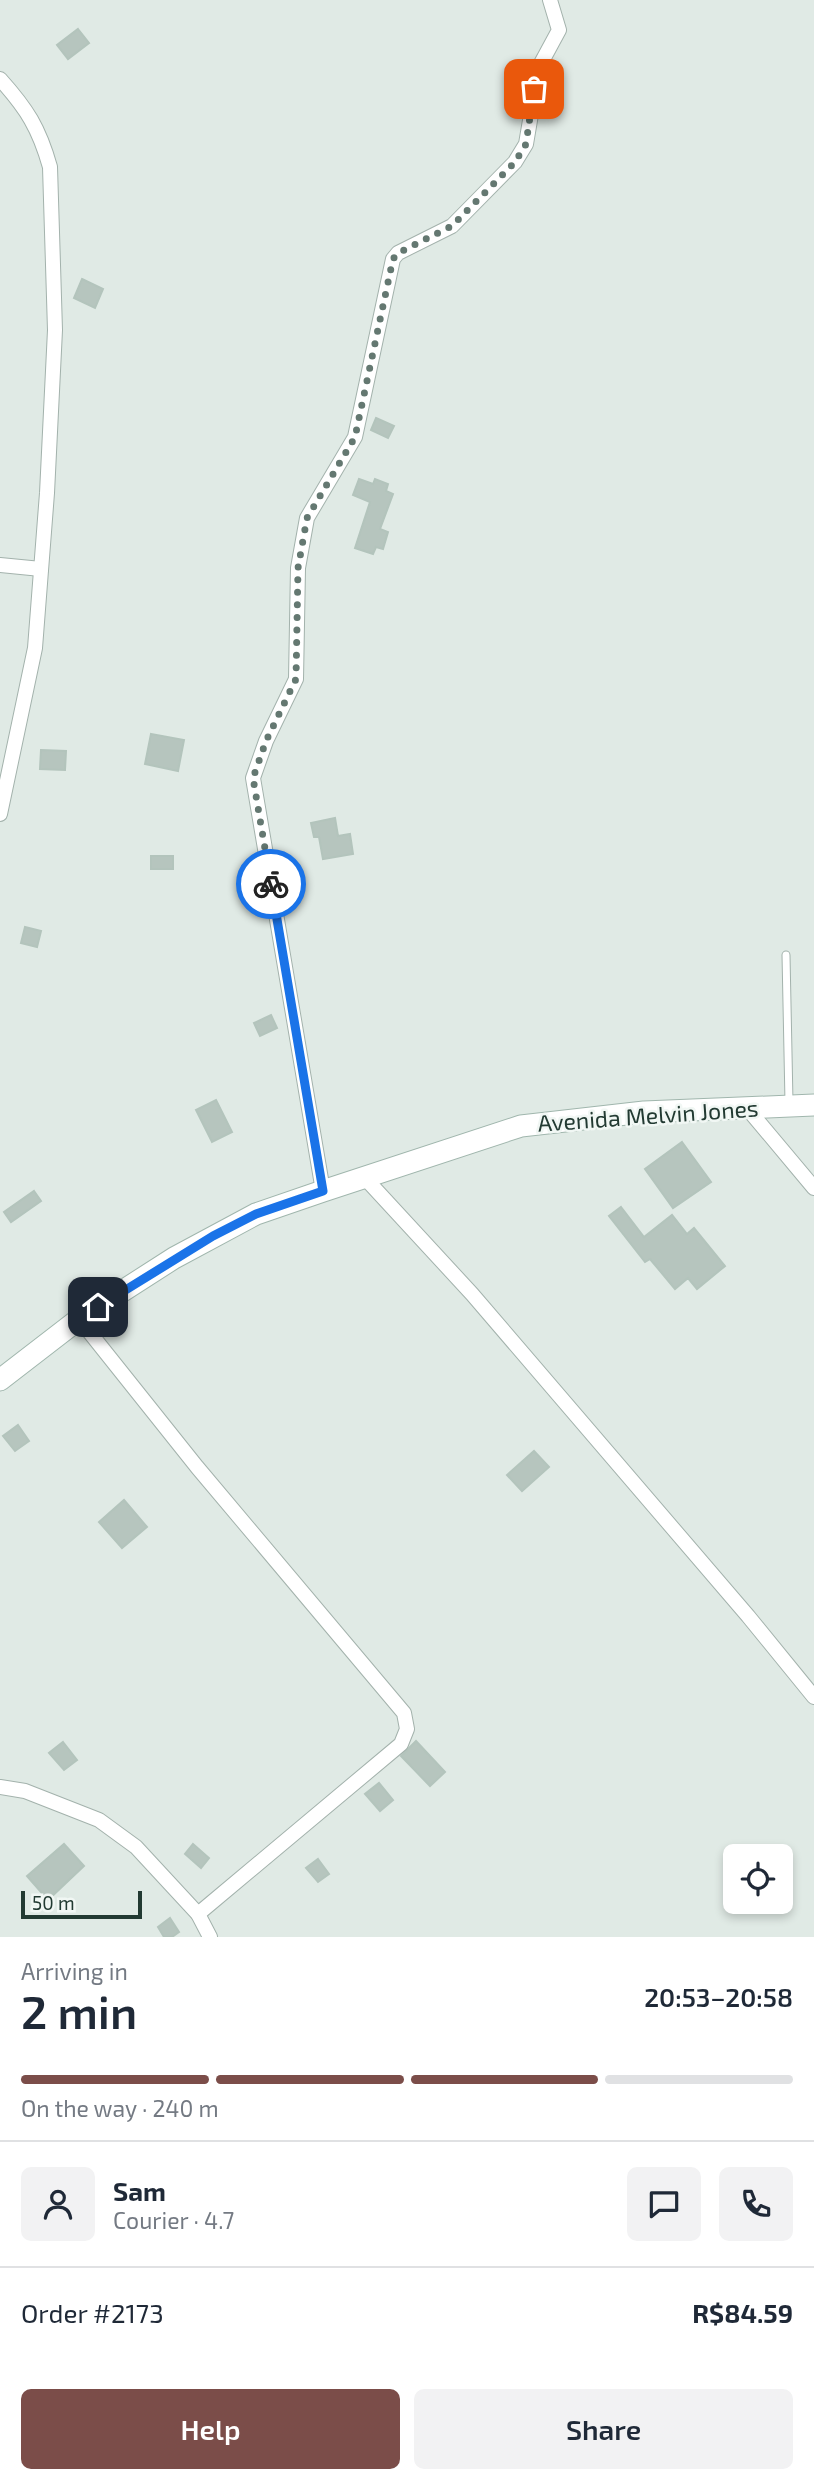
<!DOCTYPE html>
<html lang="en">
<head>
<meta charset="utf-8">
<style>
  :root { --surface:#fff; --page:#f2f2f3; --text:#1f2937; --muted:#747a83; --line:#e0e1e3; --accent:#7b4d49 }
  body { margin:0; font-family:"Exo 2",sans-serif; background:var(--page); color:var(--text); height:100vh; display:flex; flex-direction:column; font-size:26px; white-space:nowrap }
  * { box-sizing:border-box; margin:0 }
  p { font-size:23px; color:var(--muted) }
  .icon { flex:none; width:38px; height:38px; fill:none; stroke:currentColor; stroke-width:2; stroke-linecap:round; stroke-linejoin:round }
  .map { position:relative; height:1937px; overflow:hidden }
  .drawer { display:flex; flex-direction:column; background:var(--surface); flex:1 }
  .drawer>* { flex:none }
  .tools { position:absolute; left:723px; top:1844px; display:grid; gap:14px }
  .tools a { display:grid; place-items:center; width:70px; height:70px; border-radius:10px; background:var(--surface); box-shadow:0 4px 10px #0003; font-size:35px }
  .scale { position:absolute; left:21px; bottom:18px; width:121px; box-sizing:border-box; padding-left:7px; border:4px solid #223a32; border-top:0; font-size:19px; line-height:24px; white-space:nowrap; color:#223a32; -webkit-text-stroke:5px #f1f7f4; paint-order:stroke }
  .pin { position:absolute; display:grid; place-items:center; width:60px; height:60px; color:#fff; margin:-30px; border-radius:14px; box-shadow:0 4px 10px #0006 }
  .courier { position:absolute; display:grid; place-items:center; width:70px; height:70px; margin:-35px; border:5px solid #1a73e8; border-radius:50%; background:#fff; color:#222; box-shadow:0 2px 9px #0007 }
  .head em { font-style:normal; font-weight:600 }
  .head div { display:flex; flex-direction:column-reverse }
  .head { display:flex; align-items:center; justify-content:space-between; height:119px; padding:0 21px }
  h1 { font-size:46px; font-weight:600; line-height:52px }
  .bar { display:grid; grid-template-columns:repeat(4,1fr); gap:10px 7px; align-content:center; height:84px; padding:0 21px }
  .bar i { height:9px; border-radius:5px; background:var(--line) }
  .bar .active { background:var(--accent) }
  .bar p { grid-column:span 4 }
  .line { display:flex; align-items:center; gap:18px; padding:0 21px; border-top:2px solid var(--line) }
  .line div { flex:1 }
  .round { display:grid; place-items:center; flex:none; width:74px; height:74px; border-radius:10px; background:var(--page) }
  .primary-button { display:flex; gap:14px; margin-top:auto; padding:14px 21px }
  .primary-button a { flex:1; height:80px; border-radius:10px; background:var(--accent); color:#fff; font-size:28px; font-weight:600; line-height:80px; text-align:center }
  .primary-button a+a { background:var(--page); color:var(--text) }
  .map>svg:first-child { display:block }
  .building { fill:#b6c5be; stroke:#b3c4bc; stroke-width:2 }
  .lines { fill:none; stroke-linecap:round; stroke-linejoin:round }
  .lane-casing { stroke:#a3b2ac; stroke-width:9 }
  .street-casing { stroke:#a3b2ac; stroke-width:16 }
  .secondary-casing { stroke:#a0b6ad; stroke-width:23 }
  .lane { stroke:#fff; stroke-width:7 }
  .street { stroke:#fff; stroke-width:14 }
  .secondary { stroke:#fff; stroke-width:21 }
  .done { stroke:#647871; stroke-width:7; stroke-dasharray:0 12.6 }
  .route { stroke:#1a73e8; stroke-width:9 }
  .labels { text-anchor:middle; stroke-width:5; stroke-linejoin:round; paint-order:stroke }
  .street-label { font-size:23px; fill:#223a32; stroke:#f1f7f4 }
</style>
</head>
<body>
<div class="map">
<svg width="814" height="1937" viewBox="0 0 814 1937">
  <rect width="100%" height="100%" fill="#e0eae5"/>
  <g class="building">
    <path d="M 78,29 L 89,43 L 68,59 L 57,45 Z"/>
    <path d="M 82,279 L 103,289 L 95,308 L 74,298 Z"/>
    <path d="M 376,418 L 394,426 L 388,438 L 371,430 Z"/>
    <path d="M 359,479 L 373,484 L 375,479 L 388,484 L 386,491 L 393,494 L 380,529 L 388,532 L 383,549 L 376,547 L 373,554 L 355,548 L 370,502 L 353,495 Z"/>
    <path d="M 151,734 L 184,740 L 178,771 L 145,764 Z"/>
    <path d="M 41,750 L 66,751 L 65,770 L 40,769 Z"/>
    <path d="M 335,818 L 338,836 L 350,834 L 353,854 L 323,859 L 319,837 L 314,837 L 311,823 Z"/>
    <rect x="151" y="856" width="22" height="13"/>
    <path d="M 25,927 L 41,931 L 37,947 L 21,943 Z"/>
    <path d="M 271,1015 L 277,1028 L 260,1036 L 254,1023 Z"/>
    <path d="M 216,1100 L 232,1132 L 212,1142 L 196,1110 Z"/>
    <path d="M 682,1142 L 711,1182 L 673,1208 L 645,1169 Z"/>
    <path d="M 34,1191 L 41,1201 L 11,1222 L 4,1212 Z"/>
    <path d="M 621,1207 L 644,1237 L 672,1215 L 687,1234 L 694,1228 L 725,1266 L 697,1289 L 688,1278 L 675,1289 L 650,1259 L 645,1262 L 609,1216 Z"/>
    <path d="M 18,1425 L 29,1441 L 15,1451 L 3,1436 Z"/>
    <path d="M 534,1451 L 549,1467 L 522,1491 L 507,1475 Z"/>
    <path d="M 124,1500 L 147,1527 L 122,1548 L 99,1522 Z"/>
    <path d="M 416,1741 L 445,1772 L 430,1786 L 401,1756 Z"/>
    <path d="M 63,1742 L 77,1760 L 64,1770 L 49,1753 Z"/>
    <path d="M 379,1783 L 393,1800 L 380,1811 L 365,1794 Z"/>
    <path d="M 64,1844 L 84,1866 L 48,1900 L 27,1876 Z"/>
    <path d="M 193,1844 L 209,1858 L 201,1868 L 185,1854 Z"/>
    <path d="M 318,1859 L 329,1874 L 318,1882 L 306,1868 Z"/>
    <path d="M 170,1918 L 179,1932 L 172,1937 L 164,1937 L 158,1927 Z"/>
  </g>
  <g class="lines">
    <g class="lane-casing">
      <path id="lane" d="M 786,955 L 789,1102"/>
    </g>
    <g class="street-casing">
      <g id="street">
        <path d="M 0,79 C 27,109 39,128 50,167 L 55,330 L 47,493 L 35,648 L 0,814"/>
        <path d="M 0,565 L 41,569"/>
        <path d="M 747,1108 L 814,1188"/>
        <path d="M 365,1178 L 472,1294 L 748,1616 L 814,1697"/>
        <path d="M 323,1191 L 253,778 L 266,741 L 296,679 L 298,568 L 307,518 L 355,437 L 393,259 L 398,253 L 452,226 L 515,162 L 526,144 L 539,67 L 559,30 L 550,0"/>
        <path d="M 79,1319 L 197,1467 L 404,1713 L 407,1729 L 401,1744 L 198,1914"/>
        <path d="M 0,1787 L 25,1791 L 99,1820 L 136,1847 L 198,1914 L 210,1937"/>
      </g>
    </g>
    <g class="secondary-casing">
      <path id="secondary" d="M 0,1380 L 79,1319 L 174,1258 L 256,1214 L 323,1191 L 521,1126 L 644,1112 L 814,1105"/>
    </g>
    <use href="#lane" class="lane"/>
    <use href="#street" class="street"/>
    <use href="#secondary" class="secondary"/>
  </g>
  <g class="lines">
    <path class="done" d="M 271,884 L 253,778 L 266,741 L 296,679 L 298,568 L 307,518 L 355,437 L 393,259 L 398,253 L 452,226 L 515,162 L 526,144 L 534,89"/>
    <path class="route" d="M 98,1307 L 213,1236 L 256,1214 L 323,1191 L 271,884"/>
  </g>
  <g class="labels">
    <g class="street-label">
      <text transform="translate(648 1116) rotate(-4)" y="8">Avenida Melvin Jones</text>
    </g>
  </g>
</svg>
<div class="tools">
<a><svg class="icon" aria-label="locate" viewBox="0 0 24 24"><circle cx="12" cy="12" r="6"/><path d="M12 2v4M12 18v4M2 12h4M18 12h4"/></svg></a>
</div>
<div class="scale">50 m</div>
<div class="pin" style="left:534px;top:89px;background:#ea580c"><svg class="icon" aria-label="bag" viewBox="0 0 24 24"><path d="M5 8h14l-1 12H6zM9 8a3 3 0 0 1 6 0"/></svg></div>
<div class="pin" style="left:98px;top:1307px;background:#1f2937"><svg class="icon" aria-label="home" viewBox="0 0 24 24"><path d="M3 11l9-7 9 7M6 9v11h12V9"/></svg></div>
<div class="courier" style="left:271px;top:884px"><svg class="icon" aria-label="bike" viewBox="0 0 24 24"><circle cx="6" cy="16" r="4"/><circle cx="18" cy="16" r="4"/><path d="M6 16l4-8h5l3 8M10 8l3 8H6M13 5h3"/></svg></div>
</div>
<section class="drawer">
<div class="head"><div><h1>2 min</h1><p>Arriving in</p></div><em>20:53–20:58</em></div>
<div class="bar"><i class="active"></i><i class="active"></i><i class="active"></i><i></i><p>On the way · 240 m</p></div>
<div class="line" style="height:126px"><a class="round"><svg class="icon" aria-label="person" viewBox="0 0 24 24"><circle cx="12" cy="8" r="4"/><path d="M4 21q1-7 8-7t8 7"/></svg></a><div><b>Sam</b><p>Courier · 4.7</p></div><a class="round"><svg class="icon" aria-label="chat" viewBox="0 0 24 24"><path d="M4 5h16v11H9l-5 4z"/></svg></a><a class="round"><svg class="icon" aria-label="phone" viewBox="0 0 24 24"><path d="M5 4h4l2 5-3 2q2 4 5 5l2-3 5 2v4C11 20 4 13 5 4z"/></svg></a></div>
<div class="line" style="height:91px"><div>Order #2173</div><b>R$84.59</b></div>
<div class="primary-button"><a>Help</a><a>Share</a></div>
</section>
</body>
</html>
